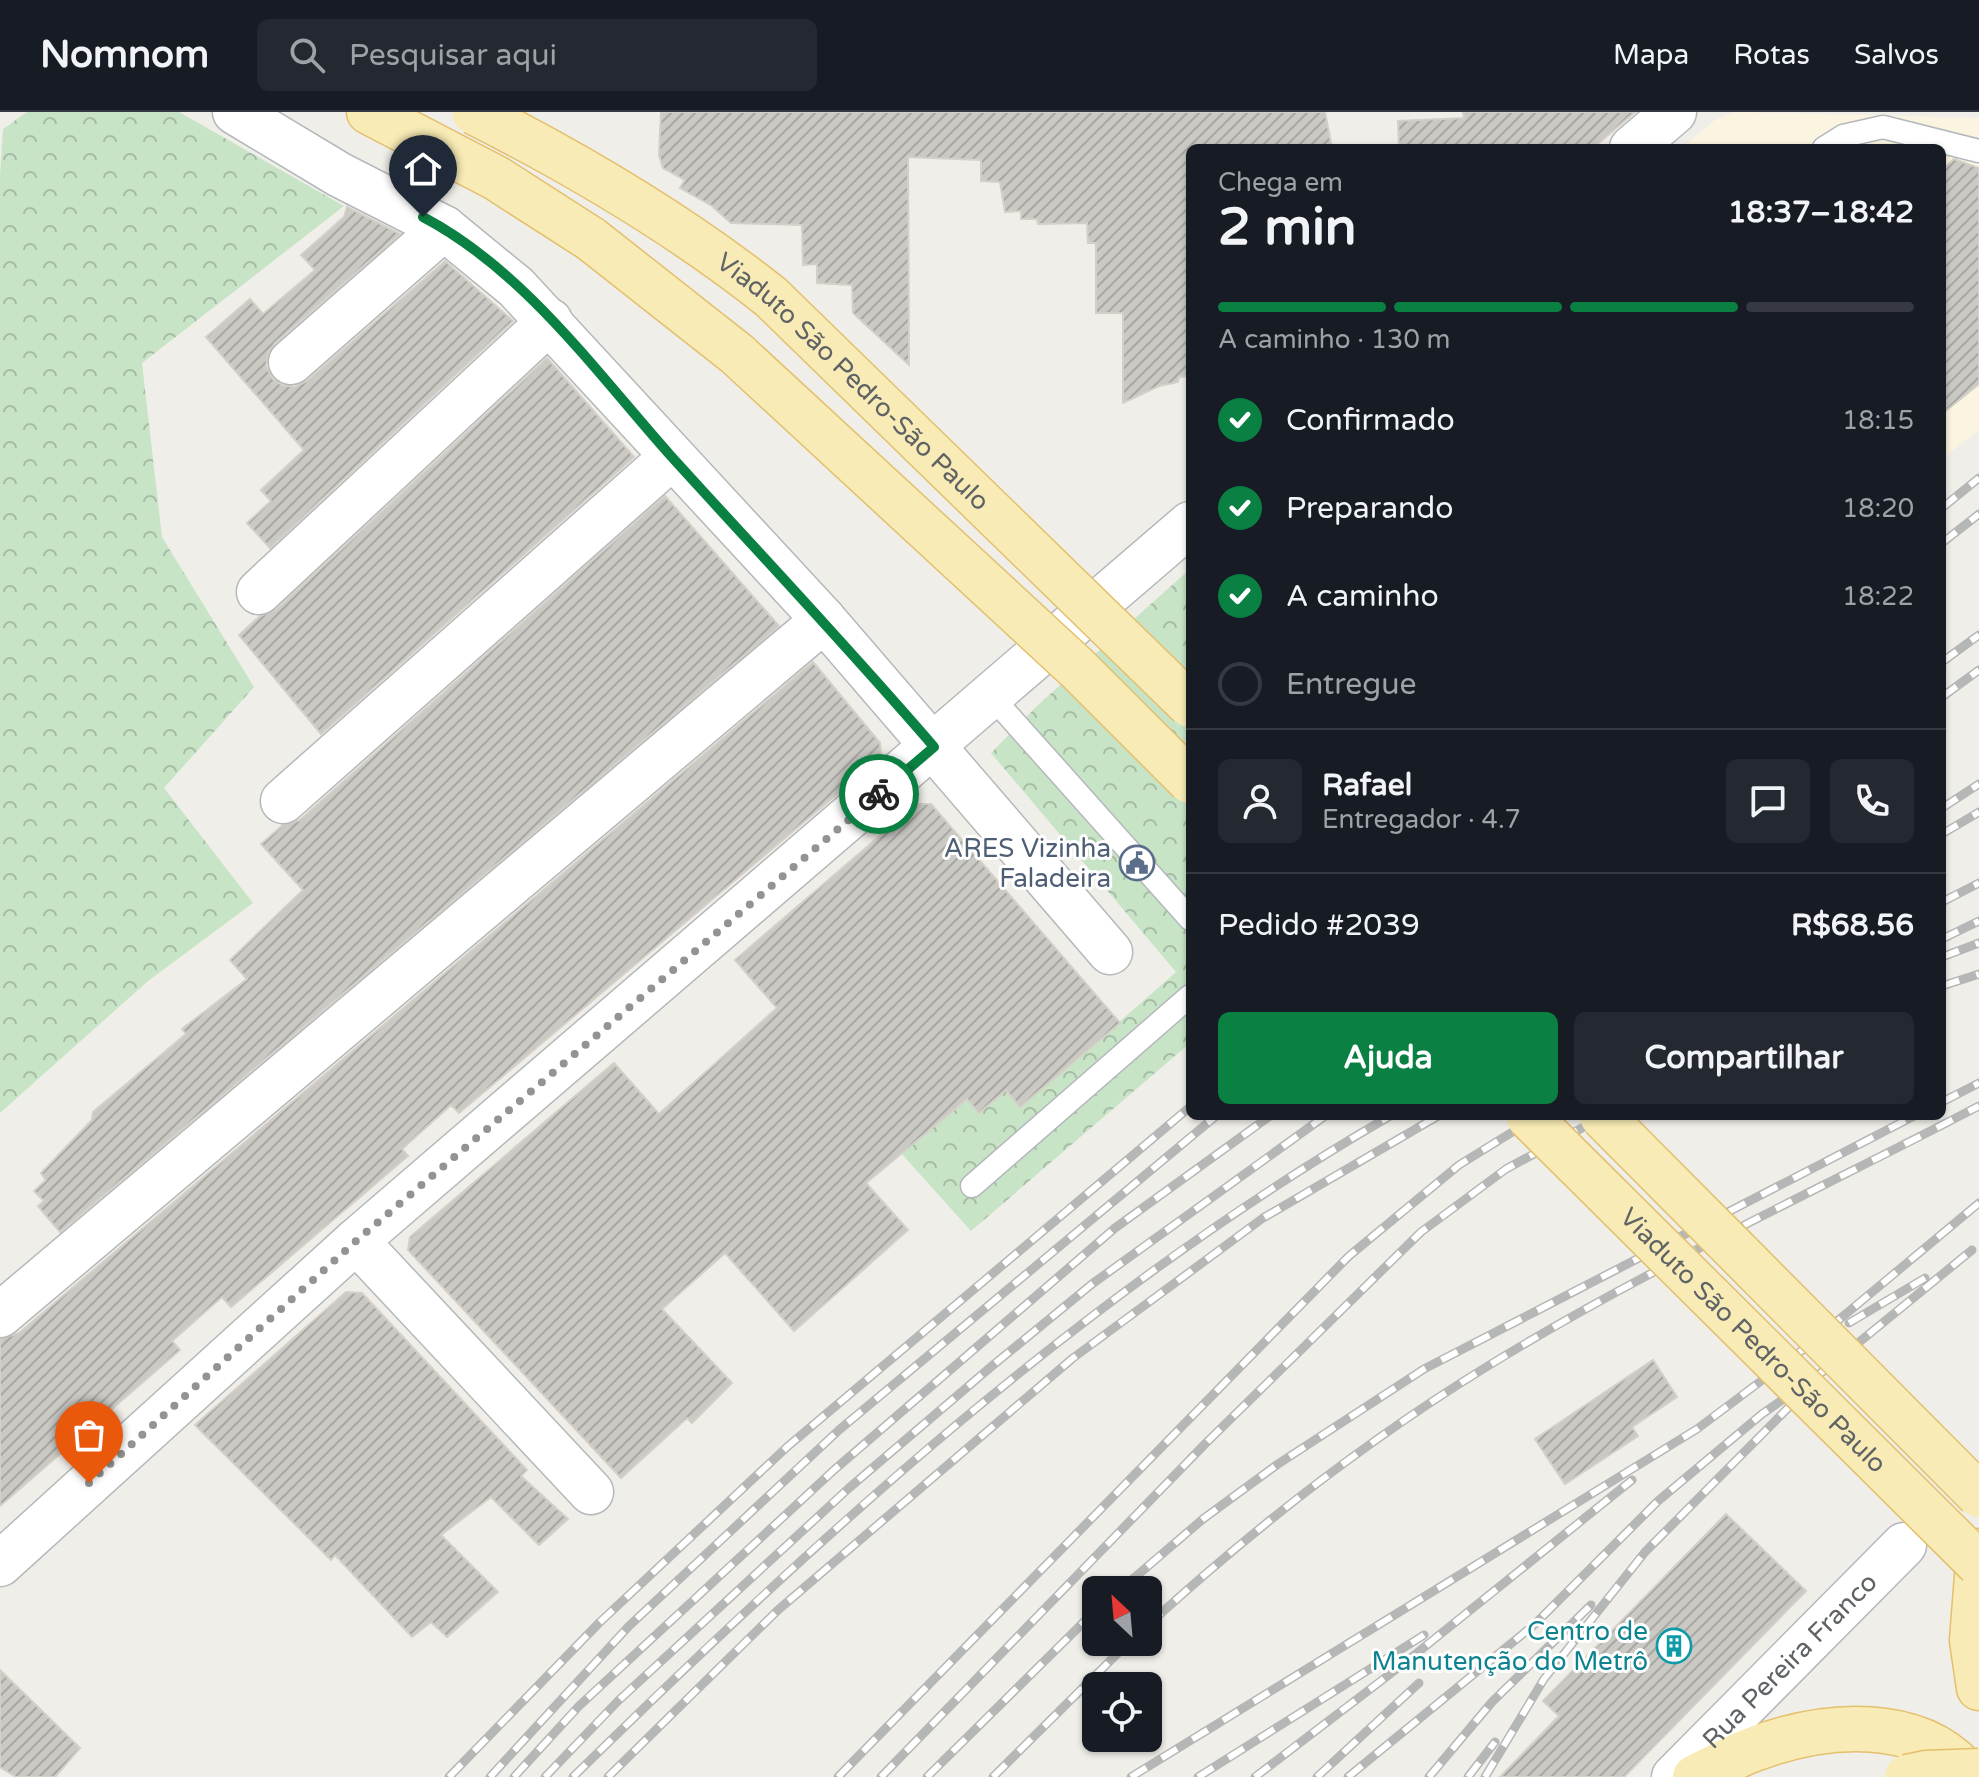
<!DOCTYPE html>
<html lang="pt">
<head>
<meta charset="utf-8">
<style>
  :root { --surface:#171b24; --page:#242831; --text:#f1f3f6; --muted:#9ea1a6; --line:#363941; --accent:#0b8043 }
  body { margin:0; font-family:"Varela Round",sans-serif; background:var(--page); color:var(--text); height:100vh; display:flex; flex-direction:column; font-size:30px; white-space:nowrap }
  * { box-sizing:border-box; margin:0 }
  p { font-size:26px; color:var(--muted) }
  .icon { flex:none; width:44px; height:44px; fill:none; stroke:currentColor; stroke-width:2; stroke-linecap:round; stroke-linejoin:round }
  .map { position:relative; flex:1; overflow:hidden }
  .drawer { position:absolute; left:1186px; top:32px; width:760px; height:976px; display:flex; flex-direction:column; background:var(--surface); border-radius:12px; box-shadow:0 2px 6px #0004 }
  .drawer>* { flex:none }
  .needle { width:52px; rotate:334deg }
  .buttons { position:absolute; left:1082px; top:1464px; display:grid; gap:16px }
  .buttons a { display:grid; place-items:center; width:80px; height:80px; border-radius:12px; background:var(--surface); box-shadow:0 2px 6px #0004; font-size:40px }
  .pin { position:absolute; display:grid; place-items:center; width:68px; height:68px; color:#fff; margin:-82px -34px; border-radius:50% 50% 50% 0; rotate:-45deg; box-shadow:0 0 8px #0007 }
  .pin .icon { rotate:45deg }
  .courier { position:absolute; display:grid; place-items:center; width:80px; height:80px; margin:-40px; border:6px solid #0b8043; border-radius:50%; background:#fff; color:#222; box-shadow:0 2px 10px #0007 }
  .summary em { font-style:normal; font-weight:700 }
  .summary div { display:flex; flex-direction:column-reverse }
  .summary { display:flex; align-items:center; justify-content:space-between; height:136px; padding:0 32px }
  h1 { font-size:52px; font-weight:700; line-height:60px }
  .bar { display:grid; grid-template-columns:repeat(4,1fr); gap:12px 8px; align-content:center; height:96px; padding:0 32px }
  .bar i { height:10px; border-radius:6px; background:var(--line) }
  .bar .on { background:var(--accent) }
  .bar p { grid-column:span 4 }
  .line { display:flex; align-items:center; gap:20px; padding:0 32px; border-top:2px solid var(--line) }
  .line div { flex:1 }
  .round { display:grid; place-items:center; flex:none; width:84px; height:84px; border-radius:12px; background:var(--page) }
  ol { padding:0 32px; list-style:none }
  li { display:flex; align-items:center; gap:24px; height:88px }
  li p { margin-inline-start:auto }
  li .icon { padding:8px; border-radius:50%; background:var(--accent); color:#fff; stroke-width:4 }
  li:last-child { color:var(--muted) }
  li i { width:44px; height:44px; border:4px solid var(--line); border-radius:50% }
  .action { display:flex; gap:16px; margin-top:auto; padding:16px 32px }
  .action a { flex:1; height:92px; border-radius:12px; background:var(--accent); color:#fff; font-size:32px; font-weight:700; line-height:92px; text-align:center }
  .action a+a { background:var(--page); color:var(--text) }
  header { display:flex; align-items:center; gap:48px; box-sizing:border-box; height:112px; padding:0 40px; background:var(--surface); border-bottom:2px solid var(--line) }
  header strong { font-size:38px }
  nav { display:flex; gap:44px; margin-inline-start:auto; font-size:28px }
  .search { width:560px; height:72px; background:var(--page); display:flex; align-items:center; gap:20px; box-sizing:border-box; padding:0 28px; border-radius:12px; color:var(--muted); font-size:30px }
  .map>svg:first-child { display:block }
  .commercial { fill:#fbf4e1 }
  .forest { fill:url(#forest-crowns) }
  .building { fill:url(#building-hatch); stroke:#d4cfc7; stroke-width:2 }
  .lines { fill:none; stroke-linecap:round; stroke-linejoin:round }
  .lane-casing { stroke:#b5b8bb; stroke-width:25 }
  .street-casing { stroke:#b5b8bb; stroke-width:47 }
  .secondary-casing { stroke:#b4b7bb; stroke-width:47 }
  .primary-casing { stroke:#e4bf6c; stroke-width:47 }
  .lane { stroke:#fff; stroke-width:22 }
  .street { stroke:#fff; stroke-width:44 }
  .secondary { stroke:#fff; stroke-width:44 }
  .primary { stroke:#f8ebb5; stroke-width:44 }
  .rail-casing { stroke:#b5b6b6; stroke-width:9 }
  .rail { stroke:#fff; stroke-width:6; stroke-dasharray:18; stroke-linecap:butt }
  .primary-bridge-casing { stroke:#e4bf6c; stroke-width:47; stroke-linecap:butt }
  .primary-bridge { stroke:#f8ebb5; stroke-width:44 }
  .done { stroke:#929494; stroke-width:8; stroke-dasharray:0 14.4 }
  .route { stroke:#0b8043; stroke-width:10 }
  .labels { text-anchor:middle; stroke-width:6; stroke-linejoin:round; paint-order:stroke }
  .street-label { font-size:26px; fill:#5f6366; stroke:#fff }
  .service-label { font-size:26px; fill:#4e5e75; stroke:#fff; text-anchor:end }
  .culture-label { font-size:26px; fill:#0d838f; stroke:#fff; text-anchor:end }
</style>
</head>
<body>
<header>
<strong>Nomnom</strong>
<div class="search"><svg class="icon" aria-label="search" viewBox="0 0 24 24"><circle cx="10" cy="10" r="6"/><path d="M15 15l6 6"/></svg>Pesquisar aqui</div>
<nav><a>Mapa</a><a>Rotas</a><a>Salvos</a></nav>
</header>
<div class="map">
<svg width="1979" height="1665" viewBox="0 0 1979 1665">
  <defs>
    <pattern id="forest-crowns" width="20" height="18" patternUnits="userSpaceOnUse" patternTransform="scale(2)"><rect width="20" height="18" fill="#c8e4c7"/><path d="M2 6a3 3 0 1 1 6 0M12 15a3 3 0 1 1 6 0" fill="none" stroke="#a6bca5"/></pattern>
    <pattern id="building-hatch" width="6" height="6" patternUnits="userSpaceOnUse" patternTransform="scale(2)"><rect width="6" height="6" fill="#cbc9c4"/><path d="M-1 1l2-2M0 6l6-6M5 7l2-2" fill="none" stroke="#a8a7a3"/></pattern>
  </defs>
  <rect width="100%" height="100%" fill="#f0eee8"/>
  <path class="commercial" d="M 1735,0 L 1979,6 L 1979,318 L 1942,347 L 1942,36 L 1682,36 L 1715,8 Z"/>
  <g class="forest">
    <path d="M 27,0 L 179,0 L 344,94 L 142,251 L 162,425 L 254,575 L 164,676 L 253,791 L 148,869 L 0,1001 L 0,64 L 3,17 Z"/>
    <path d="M 1190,457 L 1190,931 L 971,1119 L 900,1040 L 1090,881 L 1117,912 L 1176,860 L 991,641 L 1037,594 Z"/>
  </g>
  <g class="building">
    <path d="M 661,0 L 1325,0 L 1332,36 L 1190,36 L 1190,264 L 1179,265 L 1178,270 L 1159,274 L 1123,291 L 1123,201 L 1096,201 L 1096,131 L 1088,131 L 1087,111 L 1038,112 L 1037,107 L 1021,107 L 1021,99 L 1005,100 L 1000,70 L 981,69 L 981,48 L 908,45 L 909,253 L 853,201 L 852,173 L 817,171 L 817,152 L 803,153 L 802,113 L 731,111 L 712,94 L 680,76 L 685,68 L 663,56 L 659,43 Z"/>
    <path d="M 1463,0 L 1635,0 L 1593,36 L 1399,36 L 1398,9 L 1464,6 Z"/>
    <path d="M 1954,47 L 1979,56 L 1979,272 L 1942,302 L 1942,58 Z"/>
    <path d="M 347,95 L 400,122 L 275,231 L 268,241 L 266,254 L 273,267 L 282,273 L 295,275 L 307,269 L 445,149 L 513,209 L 270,436 L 247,411 L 271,389 L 261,378 L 304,338 L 206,225 L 250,187 L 263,202 L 315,158 L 301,143 L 344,105 Z"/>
    <path d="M 547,246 L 634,345 L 321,622 L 239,523 L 260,504 L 276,498 Z"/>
    <path d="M 665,384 L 779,514 L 60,1120 L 38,1094 L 44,1089 L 34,1079 L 46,1068 L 41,1061 L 92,1008 L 93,1000 L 186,922 L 182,917 L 247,867 L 230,848 L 303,778 L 261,732 L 283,713 L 300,708 Z"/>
    <path d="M 813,550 L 880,631 L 881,645 L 459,1001 L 451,993 L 402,1037 L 408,1044 L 231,1195 L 222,1185 L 172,1229 L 180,1238 L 0,1394 L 0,1227 L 19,1221 Z"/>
    <path d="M 917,692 L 931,692 L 1120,911 L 1020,995 L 1006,978 L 979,1001 L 967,987 L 866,1071 L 908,1118 L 794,1219 L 725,1141 L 662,1197 L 732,1271 L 692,1311 L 687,1306 L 621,1366 L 408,1138 L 410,1125 L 614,951 L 659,1002 L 777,896 L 735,848 Z"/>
    <path d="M 346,1180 L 362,1181 L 527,1358 L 521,1364 L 568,1407 L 539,1433 L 491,1385 L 441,1423 L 498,1480 L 447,1525 L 431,1510 L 412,1525 L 335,1443 L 331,1448 L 195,1313 Z"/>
    <path d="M 1653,1248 L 1677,1285 L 1632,1315 L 1638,1324 L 1565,1372 L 1535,1327 Z"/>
    <path d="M 1726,1402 L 1806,1479 L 1624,1665 L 1500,1665 L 1559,1604 L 1543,1589 Z"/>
    <path d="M 0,1558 L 80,1636 L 55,1665 L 16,1665 L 0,1655 Z"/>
  </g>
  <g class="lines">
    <g class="lane-casing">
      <g id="lane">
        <path d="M 1824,36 L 1843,24 L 1883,15 L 1979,39"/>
        <path d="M 992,585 L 1190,807"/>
        <path d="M 972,1074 L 1190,884"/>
      </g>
    </g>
    <g class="street-casing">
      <g id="street">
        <path d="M 235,0 L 340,63 L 444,116 L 516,175 L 824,508 L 1110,840"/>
        <path d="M 1632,36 L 1674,0"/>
        <path d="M 291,250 L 444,116"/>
        <path d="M 259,480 L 550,209"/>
        <path d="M 283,689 L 672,345"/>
        <path d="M 356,1129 L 591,1380"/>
        <path d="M 0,1203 L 824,508"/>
        <path d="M 0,1452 L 356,1129 L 1190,412"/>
      </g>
    </g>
    <g class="secondary-casing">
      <g id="secondary">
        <path id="s1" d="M 1674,1665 L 1904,1433"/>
      </g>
    </g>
    <g class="primary-casing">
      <g id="primary">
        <path d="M 369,0 L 496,66 L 591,127"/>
        <path d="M 1979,1439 L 1972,1528 L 1979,1576"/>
        <path d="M 1695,1665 C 1716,1655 1736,1643 1757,1636 C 1825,1611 1921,1602 1970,1665"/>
      </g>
    </g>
    <use href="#lane" class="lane"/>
    <use href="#street" class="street"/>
    <use href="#secondary" class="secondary"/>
    <use href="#primary" class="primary"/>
    <g class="rail-casing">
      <g id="rail">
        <path d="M 1942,396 L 1979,366"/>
        <path d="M 1942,431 L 1979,402"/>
        <path d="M 1942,550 L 1979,523"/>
        <path d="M 1942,585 L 1979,558"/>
        <path d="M 1942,696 L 1979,672"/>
        <path d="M 1942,722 L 1979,700"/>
        <path d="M 1942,790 L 1979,771"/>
        <path d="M 1942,827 L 1979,809"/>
        <path d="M 1942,845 L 1979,831"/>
        <path d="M 1942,874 L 1979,862"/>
        <path d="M 1942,990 L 1979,971"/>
        <path d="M 1849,1211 L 1925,1166"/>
        <path d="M 1120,1478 L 1203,1407 L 1278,1352 L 1424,1257 L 1914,1004"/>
        <path d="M 1148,1513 C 1252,1418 1363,1331 1483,1257 C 1642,1159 1814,1080 1979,994"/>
        <path d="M 449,1665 L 599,1511 L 787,1335 L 1190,995"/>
        <path d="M 490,1665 L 629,1514 L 839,1318 L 1216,1004"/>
        <path d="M 514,1665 L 579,1594 L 834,1358 L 1115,1116 L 1270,1004"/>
        <path d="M 545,1665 L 618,1589 L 849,1376 L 992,1254 L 1092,1172 L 1325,1004"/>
        <path d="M 573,1665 C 823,1420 1086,1180 1390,1004"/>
        <path d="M 608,1665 L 778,1498 L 1073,1246 L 1263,1106 L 1438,1004"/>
        <path d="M 838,1665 L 1349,1144 L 1459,1053 L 1538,1004"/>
        <path d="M 881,1665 L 1206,1331 L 1421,1120 L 1506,1057 L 1604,1004"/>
        <path d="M 927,1665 L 1096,1498"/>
        <path d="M 993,1665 L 1129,1530"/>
        <path d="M 1131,1665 L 1697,1317 L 1805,1236 L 1979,1091"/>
        <path d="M 1198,1665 L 1424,1523"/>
        <path d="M 1255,1665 L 1407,1549 L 1632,1368"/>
        <path d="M 1317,1665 L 1419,1571"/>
        <path d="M 1348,1665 L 1535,1512 L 1658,1389 L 1762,1302 L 1825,1258 L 1972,1138"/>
        <path d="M 1429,1665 L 1492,1590 L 1591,1493"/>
        <path d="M 1468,1665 L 1495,1630"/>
        <path d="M 1485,1665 L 1544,1567 L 1645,1440 L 1794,1290"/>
      </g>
    </g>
    <use href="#rail" class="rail"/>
    <g class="primary-bridge-casing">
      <g id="primary-bridge">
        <path id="s2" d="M 474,0 C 579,53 679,112 771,185 L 1190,593"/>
        <path d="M 591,127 L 737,242 L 1078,557 L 1190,669"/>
        <path id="s3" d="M 1528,1004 L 1979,1452"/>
        <path d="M 1602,1004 L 1979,1383"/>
        <path d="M 1907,1665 L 1926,1661 L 1979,1659"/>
      </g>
    </g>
    <use href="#primary-bridge" class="primary-bridge"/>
  </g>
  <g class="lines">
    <path class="done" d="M 89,1371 L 356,1129 L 879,682"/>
    <path class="route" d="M 423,105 C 524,158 596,260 670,343 C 758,440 848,535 934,635 L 879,682"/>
  </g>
  <defs>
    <g id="civic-ring" transform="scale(1.8)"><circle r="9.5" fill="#fff" stroke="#5c6f8a" stroke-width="1.5"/><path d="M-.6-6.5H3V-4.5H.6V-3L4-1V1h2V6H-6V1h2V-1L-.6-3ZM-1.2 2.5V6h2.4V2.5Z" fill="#5c6f8a"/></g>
    <g id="building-ring" transform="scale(1.8)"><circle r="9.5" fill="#fff" stroke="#0f9aa8" stroke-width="1.5"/><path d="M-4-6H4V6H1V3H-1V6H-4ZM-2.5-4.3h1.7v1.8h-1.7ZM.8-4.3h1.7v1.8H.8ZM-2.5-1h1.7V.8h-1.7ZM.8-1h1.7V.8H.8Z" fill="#0f9aa8"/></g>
  </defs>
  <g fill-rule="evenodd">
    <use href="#civic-ring" x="1137" y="751"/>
    <use href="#building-ring" x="1674" y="1534"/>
  </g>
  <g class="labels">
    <g class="street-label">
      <text dy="9" stroke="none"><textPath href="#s2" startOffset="468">Viaduto São Pedro-São Paulo</textPath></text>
      <text dy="9" stroke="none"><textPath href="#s3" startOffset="318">Viaduto São Pedro-São Paulo</textPath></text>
      <text dy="9" stroke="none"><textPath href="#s1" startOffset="164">Rua Pereira Franco</textPath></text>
    </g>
    <g class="service-label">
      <text x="1111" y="745">ARES Vizinha<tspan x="1111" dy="30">Faladeira</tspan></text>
    </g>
    <g class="culture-label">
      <text x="1648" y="1528">Centro de<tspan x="1648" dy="30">Manutenção do Metrô</tspan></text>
    </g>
  </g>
</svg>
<div class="buttons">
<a><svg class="needle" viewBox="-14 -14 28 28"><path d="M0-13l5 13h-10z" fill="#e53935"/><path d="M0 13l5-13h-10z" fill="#9ea1a6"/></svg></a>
<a><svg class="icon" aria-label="locate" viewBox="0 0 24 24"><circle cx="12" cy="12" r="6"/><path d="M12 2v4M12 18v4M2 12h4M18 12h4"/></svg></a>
</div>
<div class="pin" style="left:89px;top:1371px;background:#ea580c"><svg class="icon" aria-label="bag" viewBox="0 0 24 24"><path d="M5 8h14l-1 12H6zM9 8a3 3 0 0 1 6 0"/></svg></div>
<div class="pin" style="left:423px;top:105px;background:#1f2937"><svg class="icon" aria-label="home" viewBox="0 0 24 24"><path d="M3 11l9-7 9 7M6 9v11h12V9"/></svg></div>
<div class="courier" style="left:879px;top:682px"><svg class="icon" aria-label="bike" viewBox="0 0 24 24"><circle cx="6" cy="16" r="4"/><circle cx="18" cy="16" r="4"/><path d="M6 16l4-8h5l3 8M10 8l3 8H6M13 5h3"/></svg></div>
<section class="drawer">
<div class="summary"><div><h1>2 min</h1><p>Chega em</p></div><em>18:37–18:42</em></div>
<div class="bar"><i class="on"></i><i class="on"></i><i class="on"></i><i></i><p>A caminho · 130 m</p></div>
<ol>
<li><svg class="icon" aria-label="check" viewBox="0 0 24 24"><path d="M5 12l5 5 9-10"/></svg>Confirmado<p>18:15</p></li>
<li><svg class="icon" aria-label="check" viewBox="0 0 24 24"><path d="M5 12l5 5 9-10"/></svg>Preparando<p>18:20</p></li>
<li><svg class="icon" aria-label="check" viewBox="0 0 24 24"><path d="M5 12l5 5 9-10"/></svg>A caminho<p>18:22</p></li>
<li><i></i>Entregue</li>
</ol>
<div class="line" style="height:144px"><a class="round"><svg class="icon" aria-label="person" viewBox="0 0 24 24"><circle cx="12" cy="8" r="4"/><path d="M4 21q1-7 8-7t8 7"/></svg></a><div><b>Rafael</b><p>Entregador · 4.7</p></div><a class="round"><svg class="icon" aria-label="chat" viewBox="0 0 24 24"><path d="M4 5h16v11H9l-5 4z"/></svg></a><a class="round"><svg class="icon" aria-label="phone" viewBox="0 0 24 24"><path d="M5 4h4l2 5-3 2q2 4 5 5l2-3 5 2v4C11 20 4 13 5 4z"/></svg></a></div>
<div class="line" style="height:104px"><div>Pedido #2039</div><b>R$68.56</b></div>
<div class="action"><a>Ajuda</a><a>Compartilhar</a></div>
</section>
</div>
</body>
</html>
